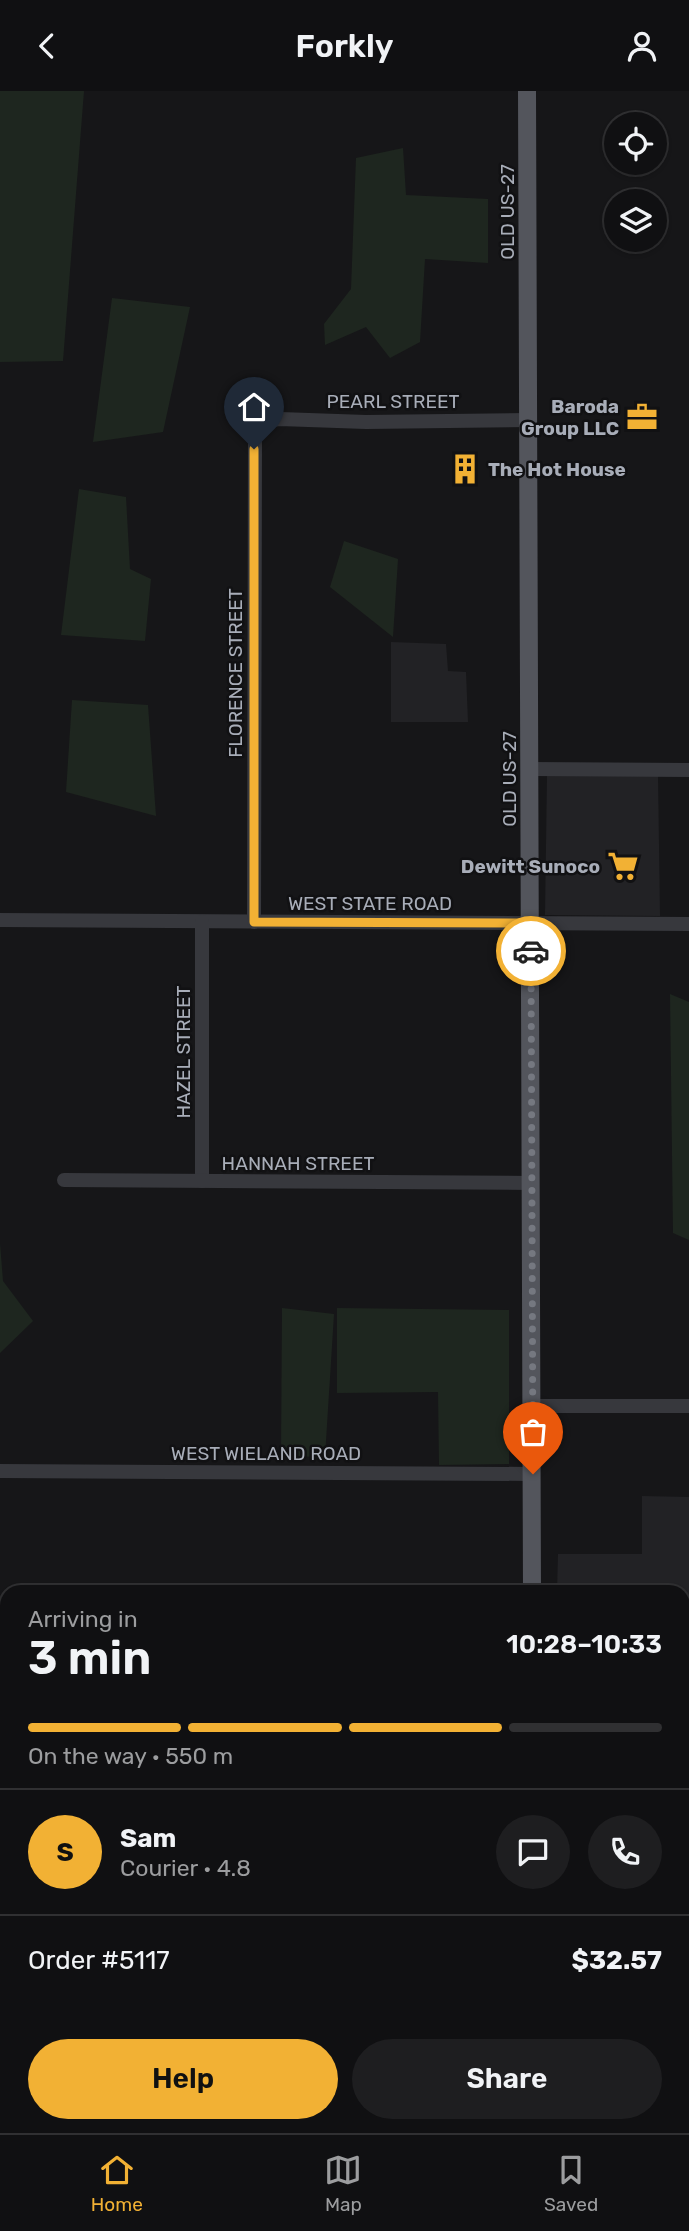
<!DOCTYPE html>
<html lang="en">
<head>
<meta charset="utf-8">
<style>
  :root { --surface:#101012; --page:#1e1e20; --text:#f1f3f6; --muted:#9c9d9f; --line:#303032; --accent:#f2b134 }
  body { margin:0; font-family:Rubik,sans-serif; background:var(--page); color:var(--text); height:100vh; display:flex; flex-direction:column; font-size:26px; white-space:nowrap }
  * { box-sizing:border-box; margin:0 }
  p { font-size:23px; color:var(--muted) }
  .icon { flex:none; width:38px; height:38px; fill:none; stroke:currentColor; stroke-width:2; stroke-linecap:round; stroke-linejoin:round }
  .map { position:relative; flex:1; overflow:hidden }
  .panel { position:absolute; left:0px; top:1494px; width:690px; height:548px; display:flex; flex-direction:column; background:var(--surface); border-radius:21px 21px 0 0; box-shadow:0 2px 5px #0004,0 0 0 2px var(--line) }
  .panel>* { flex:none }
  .buttons { position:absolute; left:604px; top:21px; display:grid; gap:14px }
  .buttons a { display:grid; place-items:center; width:63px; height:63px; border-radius:50%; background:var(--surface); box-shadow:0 2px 5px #0004,0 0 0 2px var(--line); font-size:35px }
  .pin { position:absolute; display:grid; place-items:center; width:60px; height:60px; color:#fff; margin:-72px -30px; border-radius:50% 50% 50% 0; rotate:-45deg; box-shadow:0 0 7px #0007 }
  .pin .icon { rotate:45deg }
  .courier { position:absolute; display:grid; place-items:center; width:70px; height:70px; margin:-35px; border:5px solid #f2b134; border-radius:50%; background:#fff; color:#222; box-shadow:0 2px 9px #0007 }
  .headline em { font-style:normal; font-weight:600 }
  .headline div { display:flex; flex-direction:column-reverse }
  .headline { display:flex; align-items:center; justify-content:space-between; height:119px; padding:0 28px }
  h1 { font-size:46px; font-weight:600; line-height:52px }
  .bar { display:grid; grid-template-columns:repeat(4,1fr); gap:10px 7px; align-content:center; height:84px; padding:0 28px }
  .bar i { height:9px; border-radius:5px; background:var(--line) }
  .bar .on { background:var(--accent) }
  .bar p { grid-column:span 4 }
  .line { display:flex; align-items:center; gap:18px; padding:0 28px; border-top:2px solid var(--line) }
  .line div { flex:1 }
  .round { display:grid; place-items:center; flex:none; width:74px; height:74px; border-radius:37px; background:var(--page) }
  .button { display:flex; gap:14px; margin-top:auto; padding:14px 28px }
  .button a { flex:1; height:80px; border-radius:42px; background:var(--accent); color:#111; font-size:28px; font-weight:600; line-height:80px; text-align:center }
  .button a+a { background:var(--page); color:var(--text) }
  header { display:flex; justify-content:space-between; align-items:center; height:91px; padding:0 28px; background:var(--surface); font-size:32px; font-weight:600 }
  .tabs { display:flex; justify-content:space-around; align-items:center; height:98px; border-top:2px solid var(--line); background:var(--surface); font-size:19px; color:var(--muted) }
  .tabs a { display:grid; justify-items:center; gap:4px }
  .tabs .on { color:var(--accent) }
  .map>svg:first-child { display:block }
  .built { fill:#222225 }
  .green { fill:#1e261f }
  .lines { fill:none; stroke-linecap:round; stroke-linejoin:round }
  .minor { stroke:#37383d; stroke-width:14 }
  .major { stroke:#53555c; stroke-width:18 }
  .done { stroke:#757880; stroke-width:7; stroke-dasharray:0 12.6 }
  .route { stroke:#f2b134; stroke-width:9 }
  .labels { text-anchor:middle; stroke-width:5; stroke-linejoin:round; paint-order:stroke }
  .street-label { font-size:19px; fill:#a8adb8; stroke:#111113 }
  .poi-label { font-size:19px; font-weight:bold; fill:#a8adb8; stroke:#111113; text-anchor:end }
</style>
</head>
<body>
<header><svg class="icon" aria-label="back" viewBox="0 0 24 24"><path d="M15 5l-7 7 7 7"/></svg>Forkly<svg class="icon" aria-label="person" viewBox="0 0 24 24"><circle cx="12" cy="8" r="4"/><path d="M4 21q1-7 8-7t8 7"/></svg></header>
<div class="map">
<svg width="689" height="2042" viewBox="0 0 689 2042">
  <rect width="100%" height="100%" fill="#161618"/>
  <g class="built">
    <path d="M 391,551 L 446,553 L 448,580 L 466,581 L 468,631 L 391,631 Z"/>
    <path d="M 547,685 L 658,685 L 660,825 L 545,824 Z"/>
    <path d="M 642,1405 L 689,1406 L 689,1774 L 684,1774 L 683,1799 L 682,1502 L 557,1501 L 558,1463 L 642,1463 Z"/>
    <rect x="683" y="1891" width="6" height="84"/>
  </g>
  <g class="green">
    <path d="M 0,0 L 84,0 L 63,270 L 0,271 Z"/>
    <path d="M 403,57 L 406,104 L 488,108 L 488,172 L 425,168 L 420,251 L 390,267 L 366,236 L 325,254 L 324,233 L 351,198 L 356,67 Z"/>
    <path d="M 112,207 L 190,216 L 163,341 L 93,351 Z"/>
    <path d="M 79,398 L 126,406 L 130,478 L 151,488 L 145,550 L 61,544 Z"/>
    <path d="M 344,450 L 398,468 L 393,546 L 330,496 Z"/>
    <path d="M 72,609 L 148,614 L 156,725 L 66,701 Z"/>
    <path d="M 670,903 L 689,911 L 689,1149 L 673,1142 Z"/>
    <path d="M 0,1152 L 3,1190 L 33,1230 L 0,1262 Z"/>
    <path d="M 282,1217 L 334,1223 L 325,1366 L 281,1365 Z"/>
    <path d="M 337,1217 L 509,1219 L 509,1373 L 439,1374 L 438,1301 L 337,1302 Z"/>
    <rect x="0" y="1720" width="7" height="178"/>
    <path d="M 215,2035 L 337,2035 L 336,2042 L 216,2042 Z"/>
  </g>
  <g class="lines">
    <g class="minor">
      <path d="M 530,678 L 689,679"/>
      <path d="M 0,829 L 689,833"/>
      <path d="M 202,831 L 202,1090"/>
      <path d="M 254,831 L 255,341 C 261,331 269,329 280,328 L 366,331 L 528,329"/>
      <path d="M 64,1089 L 532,1092"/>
      <path d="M 533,1315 L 689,1315"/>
      <path d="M 0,1380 L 532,1383"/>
      <path d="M 0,1632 L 7,1632"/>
    </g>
    <g class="major">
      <path d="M 527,0 L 532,1502"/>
      <path d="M 531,2035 L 531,2042"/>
    </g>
  </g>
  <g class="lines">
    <path class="done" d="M 531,860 L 533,1383"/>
    <path class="route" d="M 254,358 L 254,831 L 530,832 L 531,860"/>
  </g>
  <defs>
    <g id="office-bare" transform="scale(2.415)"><path d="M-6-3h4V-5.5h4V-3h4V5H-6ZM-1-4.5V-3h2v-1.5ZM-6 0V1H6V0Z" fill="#f2b134" stroke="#111113" stroke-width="2.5" paint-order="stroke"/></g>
    <g id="building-bare" transform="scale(2.415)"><path d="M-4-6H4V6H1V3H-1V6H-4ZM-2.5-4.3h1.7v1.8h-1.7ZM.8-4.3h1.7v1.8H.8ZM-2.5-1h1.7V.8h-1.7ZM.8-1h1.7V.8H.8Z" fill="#f2b134" stroke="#111113" stroke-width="2.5" paint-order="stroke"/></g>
    <g id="supermarket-bare" transform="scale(2.415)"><path d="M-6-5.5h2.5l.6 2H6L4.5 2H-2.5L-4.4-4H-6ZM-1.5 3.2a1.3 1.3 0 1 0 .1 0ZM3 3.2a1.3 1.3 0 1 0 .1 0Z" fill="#f2b134" stroke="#111113" stroke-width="2.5" paint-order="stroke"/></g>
  </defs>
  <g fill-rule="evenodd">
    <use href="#office-bare" x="642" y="326"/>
    <use href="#building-bare" x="465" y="378"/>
    <use href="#supermarket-bare" x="623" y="775"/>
  </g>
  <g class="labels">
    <g class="street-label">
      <text transform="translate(507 121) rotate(-90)" y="7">OLD US-27</text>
      <text x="393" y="317">PEARL STREET</text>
      <text transform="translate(235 582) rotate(-90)" y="7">FLORENCE STREET</text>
      <text transform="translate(509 688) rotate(-90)" y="7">OLD US-27</text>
      <text x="370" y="819">WEST STATE ROAD</text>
      <text transform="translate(183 961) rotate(-90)" y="7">HAZEL STREET</text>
      <text x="298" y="1079">HANNAH STREET</text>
      <text x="266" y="1369">WEST WIELAND ROAD</text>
    </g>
    <g class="poi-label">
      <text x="619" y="322">Baroda<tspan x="619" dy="22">Group LLC</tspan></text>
      <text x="488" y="385" text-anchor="start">The Hot House</text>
      <text x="600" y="782">Dewitt Sunoco</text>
    </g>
  </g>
</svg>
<div class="buttons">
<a><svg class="icon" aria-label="locate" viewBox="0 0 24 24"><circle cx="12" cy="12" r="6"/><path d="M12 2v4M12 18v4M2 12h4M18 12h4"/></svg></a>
<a><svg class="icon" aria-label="layers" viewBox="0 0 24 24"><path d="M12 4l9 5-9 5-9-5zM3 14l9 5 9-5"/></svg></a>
</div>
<div class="pin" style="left:533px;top:1383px;background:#ea580c"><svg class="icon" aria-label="bag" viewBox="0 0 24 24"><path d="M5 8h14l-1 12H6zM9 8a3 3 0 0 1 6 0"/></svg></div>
<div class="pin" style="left:254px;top:358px;background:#1f2937"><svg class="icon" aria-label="home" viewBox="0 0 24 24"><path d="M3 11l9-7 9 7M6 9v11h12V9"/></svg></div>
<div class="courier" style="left:531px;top:860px"><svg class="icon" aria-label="car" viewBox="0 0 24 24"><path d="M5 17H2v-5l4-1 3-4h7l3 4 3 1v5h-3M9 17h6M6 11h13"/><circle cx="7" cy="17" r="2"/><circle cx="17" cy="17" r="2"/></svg></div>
<section class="panel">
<div class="headline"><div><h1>3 min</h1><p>Arriving in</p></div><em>10:28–10:33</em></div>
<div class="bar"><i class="on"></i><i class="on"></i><i class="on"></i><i></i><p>On the way · 550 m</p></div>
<div class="line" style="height:126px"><b class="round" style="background:var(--accent);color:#111">S</b><div><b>Sam</b><p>Courier · 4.8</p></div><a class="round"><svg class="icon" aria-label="chat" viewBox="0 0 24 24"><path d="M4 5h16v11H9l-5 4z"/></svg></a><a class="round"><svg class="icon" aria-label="phone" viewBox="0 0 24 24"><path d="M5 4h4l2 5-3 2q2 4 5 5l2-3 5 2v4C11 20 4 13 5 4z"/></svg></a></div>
<div class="line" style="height:91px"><div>Order #5117</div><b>$32.57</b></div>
<div class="button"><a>Help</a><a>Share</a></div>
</section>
</div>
<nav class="tabs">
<a class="on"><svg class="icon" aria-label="home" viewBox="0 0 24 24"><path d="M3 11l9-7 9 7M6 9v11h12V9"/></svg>Home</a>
<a><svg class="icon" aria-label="map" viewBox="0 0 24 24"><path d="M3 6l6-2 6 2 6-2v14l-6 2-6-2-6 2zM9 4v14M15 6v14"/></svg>Map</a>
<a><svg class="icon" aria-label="saved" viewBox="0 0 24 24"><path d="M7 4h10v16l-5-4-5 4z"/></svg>Saved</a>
</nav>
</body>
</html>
